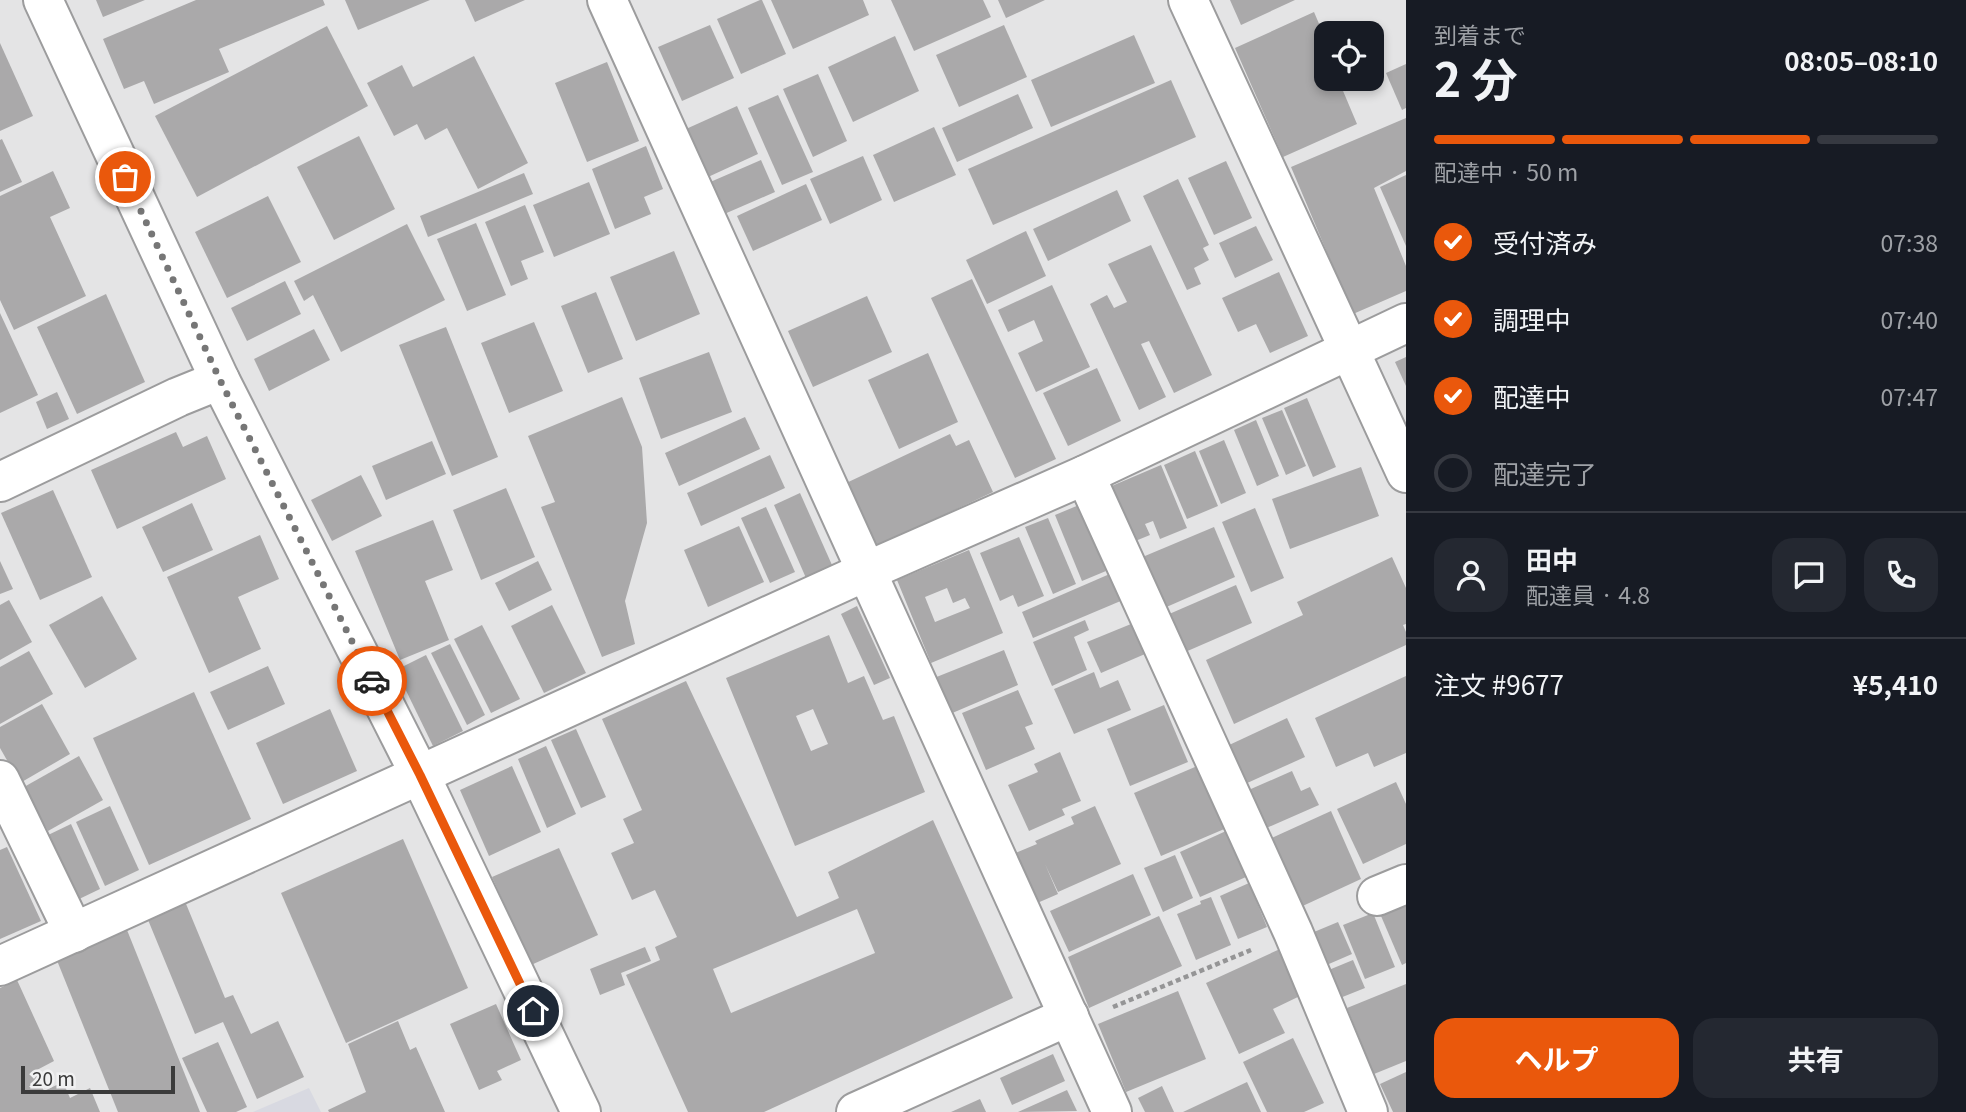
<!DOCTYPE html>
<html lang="ja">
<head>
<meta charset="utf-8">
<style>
  :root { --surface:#171b24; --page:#242831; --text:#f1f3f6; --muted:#9ea1a6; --line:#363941; --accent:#ea580c }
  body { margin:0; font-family:Georgia,"Noto Sans JP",serif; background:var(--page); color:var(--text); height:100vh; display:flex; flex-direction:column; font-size:26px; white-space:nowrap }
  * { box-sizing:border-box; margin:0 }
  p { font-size:23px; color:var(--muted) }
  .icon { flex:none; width:38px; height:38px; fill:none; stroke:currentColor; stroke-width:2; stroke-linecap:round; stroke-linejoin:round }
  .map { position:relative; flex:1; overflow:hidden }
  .sheet { display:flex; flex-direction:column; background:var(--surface); width:560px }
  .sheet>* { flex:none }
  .fabs { position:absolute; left:1314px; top:21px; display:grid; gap:14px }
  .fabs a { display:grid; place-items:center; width:70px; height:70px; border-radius:14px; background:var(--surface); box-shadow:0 4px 10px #0003; font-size:35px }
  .scale { position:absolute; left:21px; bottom:18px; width:154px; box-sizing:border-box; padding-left:7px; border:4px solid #3b3b3b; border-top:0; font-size:19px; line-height:24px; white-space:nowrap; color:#3b3b3b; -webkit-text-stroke:5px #f1f1f2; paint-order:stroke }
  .pin { position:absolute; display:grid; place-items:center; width:60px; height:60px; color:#fff; margin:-30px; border:4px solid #fff; border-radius:50%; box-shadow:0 2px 7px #0007 }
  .courier { position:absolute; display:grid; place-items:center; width:70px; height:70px; margin:-35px; border:5px solid #ea580c; border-radius:50%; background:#fff; color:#222; box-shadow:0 2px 9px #0007 }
  .headline em { font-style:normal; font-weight:700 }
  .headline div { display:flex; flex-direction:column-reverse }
  .headline { display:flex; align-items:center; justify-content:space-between; height:119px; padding:0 28px }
  h1 { font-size:46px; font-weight:700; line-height:52px }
  .bar { display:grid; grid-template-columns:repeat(4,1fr); gap:10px 7px; align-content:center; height:84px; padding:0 28px }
  .bar i { height:9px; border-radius:5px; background:var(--line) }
  .bar .selected { background:var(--accent) }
  .bar p { grid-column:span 4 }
  .line { display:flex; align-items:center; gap:18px; padding:0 28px; border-top:2px solid var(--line) }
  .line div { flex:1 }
  .round { display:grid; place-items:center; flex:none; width:74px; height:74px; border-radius:21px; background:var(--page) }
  ol { padding:0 28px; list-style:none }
  li { display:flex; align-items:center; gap:21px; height:77px }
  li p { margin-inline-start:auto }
  li .icon { padding:7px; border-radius:50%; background:var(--accent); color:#fff; stroke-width:4 }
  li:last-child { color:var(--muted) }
  li i { width:38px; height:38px; border:4px solid var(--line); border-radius:50% }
  .primary-button { display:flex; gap:14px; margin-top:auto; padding:14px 28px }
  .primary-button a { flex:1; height:80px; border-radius:21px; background:var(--accent); color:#fff; font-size:28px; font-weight:700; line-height:80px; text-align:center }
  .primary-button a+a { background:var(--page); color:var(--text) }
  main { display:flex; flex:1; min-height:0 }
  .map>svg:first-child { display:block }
  .built { fill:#d8d9e1 }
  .building { fill:#aaa9aa; fill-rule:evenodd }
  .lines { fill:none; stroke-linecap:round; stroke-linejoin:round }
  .minor-casing { stroke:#9c9c9d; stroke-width:42 }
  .path { stroke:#959596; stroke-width:4.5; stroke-dasharray:5 3.5; stroke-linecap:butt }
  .minor { stroke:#fff; stroke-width:38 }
  .done { stroke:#767676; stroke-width:7; stroke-dasharray:0 12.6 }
  .route { stroke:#ea580c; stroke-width:9 }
</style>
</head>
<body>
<main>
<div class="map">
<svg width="1406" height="1112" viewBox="0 0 1406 1112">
  <rect width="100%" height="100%" fill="#e4e4e5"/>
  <path class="built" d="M 309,1088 L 321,1112 L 253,1112 Z"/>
  <g class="building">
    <path d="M 96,0 L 145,0 L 103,17 Z"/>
    <path d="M 196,0 L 323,0 L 325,5 L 219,49 L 229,72 L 154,104 L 144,81 L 124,89 L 103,39 Z"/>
    <path d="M 345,0 L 430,0 L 358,30 Z"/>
    <path d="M 465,0 L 525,0 L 475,22 Z"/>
    <path d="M 760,0 L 762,0 L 786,54 L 741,74 L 717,19 Z"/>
    <path d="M 771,0 L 863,0 L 869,15 L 793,49 Z"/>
    <path d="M 891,0 L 983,0 L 991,17 L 914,51 Z"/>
    <path d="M 998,0 L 1045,0 L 1006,18 Z"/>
    <path d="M 1230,0 L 1295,0 L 1241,25 Z"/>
    <path d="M 1314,12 L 1326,40 L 1326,79 L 1338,79 L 1357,124 L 1283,157 L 1235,48 Z"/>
    <path d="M 710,25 L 734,78 L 682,101 L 658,47 Z"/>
    <path d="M 1004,25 L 1027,77 L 959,107 L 936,55 Z"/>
    <path d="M 327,26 L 368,106 L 197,197 L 155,116 Z"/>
    <path d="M 1134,35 L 1155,83 L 1051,127 L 1031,80 Z"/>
    <path d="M 895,36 L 919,91 L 853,122 L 828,67 Z"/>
    <path d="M 0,43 L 33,116 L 0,131 Z"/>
    <path d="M 474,56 L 528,163 L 478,189 L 447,128 L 425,140 L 417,124 L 394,136 L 367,83 L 402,65 L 413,87 Z"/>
    <path d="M 607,62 L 639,141 L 587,162 L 555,83 Z"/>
    <path d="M 1406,64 L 1406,108 L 1402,110 L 1386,73 Z"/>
    <path d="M 818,74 L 847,141 L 813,157 L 783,89 Z"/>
    <path d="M 1171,80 L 1196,137 L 993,225 L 968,169 Z"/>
    <path d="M 1018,94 L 1033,128 L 957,162 L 942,128 Z"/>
    <path d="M 778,95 L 813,172 L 782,185 L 748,108 Z"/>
    <path d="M 737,106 L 758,154 L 708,177 L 686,129 Z"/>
    <path d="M 1406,118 L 1406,171 L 1374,188 L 1406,266 L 1406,291 L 1353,314 L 1291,167 Z"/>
    <path d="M 934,127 L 956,175 L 894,202 L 873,155 Z"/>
    <path d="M 359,136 L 395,209 L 334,240 L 297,167 Z"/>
    <path d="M 2,139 L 22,182 L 0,192 L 0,140 Z"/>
    <path d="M 646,146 L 663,189 L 644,197 L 651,214 L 615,229 L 592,169 Z"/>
    <path d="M 863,156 L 882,200 L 830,224 L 810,179 Z"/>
    <path d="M 761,160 L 775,192 L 722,215 L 708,183 Z"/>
    <path d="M 1226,161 L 1252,218 L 1214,235 L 1188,178 Z"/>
    <path d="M 53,171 L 70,208 L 50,217 L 86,296 L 14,330 L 0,300 L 0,196 Z"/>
    <path d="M 524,173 L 533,194 L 428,237 L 420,216 Z"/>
    <path d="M 1406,175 L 1406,246 L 1380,187 Z"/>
    <path d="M 1178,179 L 1209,245 L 1203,248 L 1209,260 L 1194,268 L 1201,284 L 1187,290 L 1143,196 Z"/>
    <path d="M 589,182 L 610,234 L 554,257 L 533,205 Z"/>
    <path d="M 806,184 L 822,220 L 753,251 L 737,216 Z"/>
    <path d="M 1117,190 L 1131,221 L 1048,261 L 1033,229 Z"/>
    <path d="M 268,196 L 301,262 L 227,298 L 195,232 Z"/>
    <path d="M 525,205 L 544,252 L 521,261 L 528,279 L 511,286 L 485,222 Z"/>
    <path d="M 476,223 L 506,295 L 467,311 L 437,239 Z"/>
    <path d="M 407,224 L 445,300 L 341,352 L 313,295 L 304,301 L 294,281 Z"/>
    <path d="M 1256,226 L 1273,260 L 1235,278 L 1219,243 Z"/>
    <path d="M 1026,231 L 1046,276 L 987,304 L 966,260 Z"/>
    <path d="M 1151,245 L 1212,375 L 1174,393 L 1149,341 L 1141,344 L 1166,397 L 1139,410 L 1090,304 L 1107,295 L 1114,308 L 1127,302 L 1108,264 Z"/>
    <path d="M 674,251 L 700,314 L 636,341 L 610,277 Z"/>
    <path d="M 1279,272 L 1308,336 L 1270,353 L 1256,324 L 1238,332 L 1222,298 Z"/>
    <path d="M 972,279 L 1056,459 L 1015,478 L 931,298 Z"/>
    <path d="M 285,281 L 301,314 L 247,341 L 231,308 Z"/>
    <path d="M 1052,285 L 1090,367 L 1036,392 L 1018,353 L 1043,341 L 1034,320 L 1008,332 L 998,310 Z"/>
    <path d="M 596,292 L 623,359 L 588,373 L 561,306 Z"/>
    <path d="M 106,294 L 145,382 L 77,414 L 37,327 Z"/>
    <path d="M 867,296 L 892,352 L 813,387 L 788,331 Z"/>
    <path d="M 0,313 L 38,395 L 0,413 Z"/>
    <path d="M 534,322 L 563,391 L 509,413 L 481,343 Z"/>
    <path d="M 446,327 L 498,457 L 452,476 L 399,345 Z"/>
    <path d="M 314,329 L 330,360 L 269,391 L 254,359 Z"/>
    <path d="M 709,352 L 732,412 L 661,439 L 639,378 Z"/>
    <path d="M 928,353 L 958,422 L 899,449 L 868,380 Z"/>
    <path d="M 1406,357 L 1406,386 L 1395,362 Z"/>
    <path d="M 1097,368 L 1121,421 L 1068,446 L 1043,393 Z"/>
    <path d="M 57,392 L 69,419 L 47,429 L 36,402 Z"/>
    <path d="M 622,397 L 642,447 L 647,523 L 625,601 L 635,644 L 602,657 L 541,507 L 555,502 L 528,436 Z"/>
    <path d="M 1307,398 L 1336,467 L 1313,477 L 1284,408 Z"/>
    <path d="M 1282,410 L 1306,466 L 1286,475 L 1262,418 Z"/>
    <path d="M 745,417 L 760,449 L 679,486 L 665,453 Z"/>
    <path d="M 1256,420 L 1279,476 L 1257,486 L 1234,430 Z"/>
    <path d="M 176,432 L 183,447 L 207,436 L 226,479 L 117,529 L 91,470 Z"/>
    <path d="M 950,434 L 956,446 L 969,440 L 993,492 L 871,549 L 842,485 Z"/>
    <path d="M 1224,440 L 1246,493 L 1221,504 L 1199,451 Z"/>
    <path d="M 432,441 L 446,474 L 386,500 L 372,466 Z"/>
    <path d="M 1195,451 L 1218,506 L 1187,519 L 1164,465 Z"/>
    <path d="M 770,455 L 785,488 L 701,526 L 687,493 Z"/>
    <path d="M 1161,465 L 1187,528 L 1160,539 L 1153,521 L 1145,524 L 1150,535 L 1123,546 L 1100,491 Z"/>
    <path d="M 1361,467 L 1379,516 L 1290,549 L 1272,499 Z"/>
    <path d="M 361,475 L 382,516 L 332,541 L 311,500 Z"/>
    <path d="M 506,488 L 535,557 L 481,580 L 453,510 Z"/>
    <path d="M 53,490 L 92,577 L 40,600 L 1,513 Z"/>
    <path d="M 800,493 L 832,565 L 806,578 L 774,505 Z"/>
    <path d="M 192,503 L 213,550 L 163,572 L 142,527 Z"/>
    <path d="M 1079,505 L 1106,571 L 1082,581 L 1055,515 Z"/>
    <path d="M 766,507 L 795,572 L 770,583 L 741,518 Z"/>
    <path d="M 1255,508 L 1284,578 L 1251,592 L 1222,522 Z"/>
    <path d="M 1048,518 L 1076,584 L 1053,594 L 1025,527 Z"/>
    <path d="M 433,520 L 453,570 L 425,581 L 449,640 L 400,660 L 355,551 Z"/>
    <path d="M 739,526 L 764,582 L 708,607 L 684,550 Z"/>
    <path d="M 1214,527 L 1235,577 L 1155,612 L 1133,561 Z"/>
    <path d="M 260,535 L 279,579 L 238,597 L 261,649 L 209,673 L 167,577 Z"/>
    <path d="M 1019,537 L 1044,596 L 1018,607 L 1013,595 L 1000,601 L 980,553 Z"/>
    <path d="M 969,550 L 1003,633 L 931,663 L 897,580 ZM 947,588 L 953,603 L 965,598 L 970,608 L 935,622 L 925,597 Z"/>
    <path d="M 1392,557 L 1406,588 L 1406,624 L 1403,625 L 1406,632 L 1406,645 L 1234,724 L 1206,660 L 1303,615 L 1297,602 Z"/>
    <path d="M 0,561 L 13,589 L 0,594 Z"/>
    <path d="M 538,561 L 552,590 L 509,611 L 495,583 Z"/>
    <path d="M 1112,573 L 1123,600 L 1033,638 L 1022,612 Z"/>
    <path d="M 1236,585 L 1252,623 L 1176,656 L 1160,618 Z"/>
    <path d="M 102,596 L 137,659 L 85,688 L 49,625 Z"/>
    <path d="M 9,600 L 32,642 L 0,660 L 0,605 Z"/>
    <path d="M 552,605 L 586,673 L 544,693 L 511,626 Z"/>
    <path d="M 857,606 L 890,678 L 874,685 L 841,614 Z"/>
    <path d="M 1085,620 L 1089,630 L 1074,637 L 1087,670 L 1052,686 L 1033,642 Z"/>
    <path d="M 1131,624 L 1145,654 L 1101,673 L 1087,642 Z"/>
    <path d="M 482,625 L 520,699 L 491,713 L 454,639 Z"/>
    <path d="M 829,635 L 848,683 L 864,676 L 883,720 L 894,716 L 925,792 L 795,846 L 726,678 ZM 813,709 L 828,744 L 811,751 L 796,716 Z"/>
    <path d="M 450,644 L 485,715 L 467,725 L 431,653 Z"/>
    <path d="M 1004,650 L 1018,685 L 950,714 L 934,678 Z"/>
    <path d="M 29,651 L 53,694 L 0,724 L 0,667 Z"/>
    <path d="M 426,655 L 463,731 L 433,746 L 396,670 Z"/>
    <path d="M 268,666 L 285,704 L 228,730 L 210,692 Z"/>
    <path d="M 1094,672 L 1100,688 L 1118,680 L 1131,710 L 1074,734 L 1054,689 Z"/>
    <path d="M 1406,676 L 1406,753 L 1374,767 L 1368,753 L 1336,767 L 1315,718 Z"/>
    <path d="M 686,681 L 797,917 L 839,898 L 828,872 L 933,820 L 1013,998 L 764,1112 L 688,1112 L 626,975 L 660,960 L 655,947 L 677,937 L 655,890 L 632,900 L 611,853 L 634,843 L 623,819 L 642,810 L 602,719 ZM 857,909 L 875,953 L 731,1013 L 713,969 Z"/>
    <path d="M 1018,690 L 1033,724 L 1025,727 L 1035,749 L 986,770 L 962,713 Z"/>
    <path d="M 194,692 L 251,819 L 149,865 L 93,738 Z"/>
    <path d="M 42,704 L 70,754 L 20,783 L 0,748 L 0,727 Z"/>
    <path d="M 1164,705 L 1188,762 L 1130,786 L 1107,729 Z"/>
    <path d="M 330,709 L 357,771 L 283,804 L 256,743 Z"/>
    <path d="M 1287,718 L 1305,757 L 1245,784 L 1227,746 Z"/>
    <path d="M 576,729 L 606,797 L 581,808 L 551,740 Z"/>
    <path d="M 546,746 L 576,814 L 547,828 L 518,759 Z"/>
    <path d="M 1060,752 L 1081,801 L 1062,809 L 1065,815 L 1029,831 L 1008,785 L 1038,772 L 1034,764 Z"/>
    <path d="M 79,756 L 103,800 L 48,831 L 24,787 Z"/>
    <path d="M 1202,764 L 1229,827 L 1161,856 L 1134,793 Z"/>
    <path d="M 512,766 L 541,832 L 489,856 L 460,790 Z"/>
    <path d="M 1292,771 L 1301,791 L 1310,787 L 1319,805 L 1262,830 L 1244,792 Z"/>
    <path d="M 1396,782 L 1406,804 L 1406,844 L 1363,864 L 1337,809 Z"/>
    <path d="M 110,806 L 139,870 L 105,886 L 76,822 Z"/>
    <path d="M 1095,806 L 1121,864 L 1058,892 L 1045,864 L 1058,894 L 1035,904 L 1013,854 L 1037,844 L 1035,841 L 1074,824 L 1071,817 Z"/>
    <path d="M 1331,811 L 1361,879 L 1294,910 L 1263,842 Z"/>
    <path d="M 71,824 L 100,889 L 75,901 L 46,836 Z"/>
    <path d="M 1226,831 L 1246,877 L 1200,897 L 1180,852 Z"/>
    <path d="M 403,839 L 468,988 L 346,1043 L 281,893 Z"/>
    <path d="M 7,847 L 41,921 L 0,939 L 0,850 Z"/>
    <path d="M 559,848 L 598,935 L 531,965 L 492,877 Z"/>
    <path d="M 1175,855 L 1193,898 L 1163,912 L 1144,868 Z"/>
    <path d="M 1133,874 L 1151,915 L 1069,952 L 1050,911 Z"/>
    <path d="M 1249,883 L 1267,927 L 1238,939 L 1220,896 Z"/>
    <path d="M 1211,897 L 1231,945 L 1196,960 L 1177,914 L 1201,904 L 1200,901 Z"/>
    <path d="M 1406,897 L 1406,963 L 1402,965 L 1378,909 Z"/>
    <path d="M 184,899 L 225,998 L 233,995 L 251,1034 L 278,1021 L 304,1077 L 257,1099 L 223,1022 L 195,1034 L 146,915 Z"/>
    <path d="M 1373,913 L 1395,967 L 1365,979 L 1343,925 Z"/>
    <path d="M 1159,916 L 1182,966 L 1089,1008 L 1068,957 Z"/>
    <path d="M 1338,922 L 1352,954 L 1315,970 L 1302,937 Z"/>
    <path d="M 127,930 L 200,1112 L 118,1112 L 56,958 Z"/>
    <path d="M 645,947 L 651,961 L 621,973 L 625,985 L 600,995 L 590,969 Z"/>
    <path d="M 1280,949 L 1302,995 L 1273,1009 L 1285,1033 L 1239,1054 L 1206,983 Z"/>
    <path d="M 1353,960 L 1365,988 L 1330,1002 L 1319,974 Z"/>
    <path d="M 17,980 L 54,1061 L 35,1071 L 44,1091 L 63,1082 L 70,1098 L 90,1088 L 100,1112 L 0,1112 L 0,988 Z"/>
    <path d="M 1406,984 L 1406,1061 L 1374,1074 L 1347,1008 Z"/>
    <path d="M 1178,991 L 1206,1059 L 1126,1092 L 1098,1024 Z"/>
    <path d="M 496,1004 L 521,1060 L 497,1071 L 502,1080 L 479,1090 L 450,1024 Z"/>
    <path d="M 398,1021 L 410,1050 L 416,1047 L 445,1112 L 329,1112 L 328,1110 L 366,1092 L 348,1044 Z"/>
    <path d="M 1293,1038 L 1324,1103 L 1304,1112 L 1267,1112 L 1243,1062 Z"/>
    <path d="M 218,1042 L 247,1107 L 236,1112 L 207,1112 L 182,1058 Z"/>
    <path d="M 1053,1054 L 1065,1081 L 1012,1105 L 1000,1078 Z"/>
    <path d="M 1406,1072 L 1406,1112 L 1393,1112 L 1380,1084 Z"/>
    <path d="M 1247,1082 L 1261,1112 L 1183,1112 Z"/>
    <path d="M 1162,1086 L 1174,1112 L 1145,1112 L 1138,1098 Z"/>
    <path d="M 1067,1090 L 1077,1111 L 1018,1112 Z"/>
    <path d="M 980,1099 L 986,1112 L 951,1112 Z"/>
  </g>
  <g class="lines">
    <g class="minor-casing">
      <g id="minor">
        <path d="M 43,0 L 220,380 L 420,775 L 581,1112"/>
        <path d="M 607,0 L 1112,1112"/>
        <path d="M 1188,0 L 1406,473"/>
        <path d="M 1085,475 L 1293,932 L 1368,1112"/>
        <path d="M 0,482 L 178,397 L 220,380"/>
        <path d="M 0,780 L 74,933"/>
        <path d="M 1377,896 L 1406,884"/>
        <path d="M 0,966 L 867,571 L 1085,475 L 1406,323"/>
        <path d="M 856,1112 L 1069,1016"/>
      </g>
    </g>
    <path class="path" d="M 1113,1007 L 1251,950"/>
    <use href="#minor" class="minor"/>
  </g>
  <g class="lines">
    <path class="done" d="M 125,177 L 220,380 L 372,681"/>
    <path class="route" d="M 372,681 L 420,775 L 533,1011"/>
  </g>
</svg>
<div class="fabs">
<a><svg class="icon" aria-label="locate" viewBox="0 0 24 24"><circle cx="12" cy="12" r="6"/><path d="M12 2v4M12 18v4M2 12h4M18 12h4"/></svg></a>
</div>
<div class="scale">20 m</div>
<div class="pin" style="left:125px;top:177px;background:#ea580c"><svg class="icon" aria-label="bag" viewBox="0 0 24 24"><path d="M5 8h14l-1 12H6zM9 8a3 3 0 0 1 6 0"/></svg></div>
<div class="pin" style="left:533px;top:1011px;background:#1f2937"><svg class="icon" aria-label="home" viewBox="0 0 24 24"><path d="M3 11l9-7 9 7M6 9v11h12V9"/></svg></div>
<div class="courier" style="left:372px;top:681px"><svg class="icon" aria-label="car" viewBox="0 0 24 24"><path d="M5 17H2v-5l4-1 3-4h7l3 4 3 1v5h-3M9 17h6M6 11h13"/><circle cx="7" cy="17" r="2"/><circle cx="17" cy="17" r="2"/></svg></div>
</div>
<section class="sheet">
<div class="headline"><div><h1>2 分</h1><p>到着まで</p></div><em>08:05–08:10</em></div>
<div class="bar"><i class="selected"></i><i class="selected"></i><i class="selected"></i><i></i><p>配達中 · 50 m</p></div>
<ol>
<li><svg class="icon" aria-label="check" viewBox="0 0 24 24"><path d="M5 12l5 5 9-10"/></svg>受付済み<p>07:38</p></li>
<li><svg class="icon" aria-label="check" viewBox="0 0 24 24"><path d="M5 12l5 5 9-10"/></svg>調理中<p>07:40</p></li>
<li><svg class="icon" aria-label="check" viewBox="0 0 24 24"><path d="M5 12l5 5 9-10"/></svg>配達中<p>07:47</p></li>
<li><i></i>配達完了</li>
</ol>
<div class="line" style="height:126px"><a class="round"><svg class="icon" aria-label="person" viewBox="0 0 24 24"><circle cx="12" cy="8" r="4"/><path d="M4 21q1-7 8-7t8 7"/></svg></a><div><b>田中</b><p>配達員 · 4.8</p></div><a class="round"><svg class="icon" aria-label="chat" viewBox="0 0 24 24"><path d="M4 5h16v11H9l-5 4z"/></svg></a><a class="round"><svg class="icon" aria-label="phone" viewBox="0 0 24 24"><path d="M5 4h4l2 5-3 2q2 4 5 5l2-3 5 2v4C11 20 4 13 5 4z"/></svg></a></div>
<div class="line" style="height:91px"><div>注文 #9677</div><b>¥5,410</b></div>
<div class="primary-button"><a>ヘルプ</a><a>共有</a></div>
</section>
</main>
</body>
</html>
